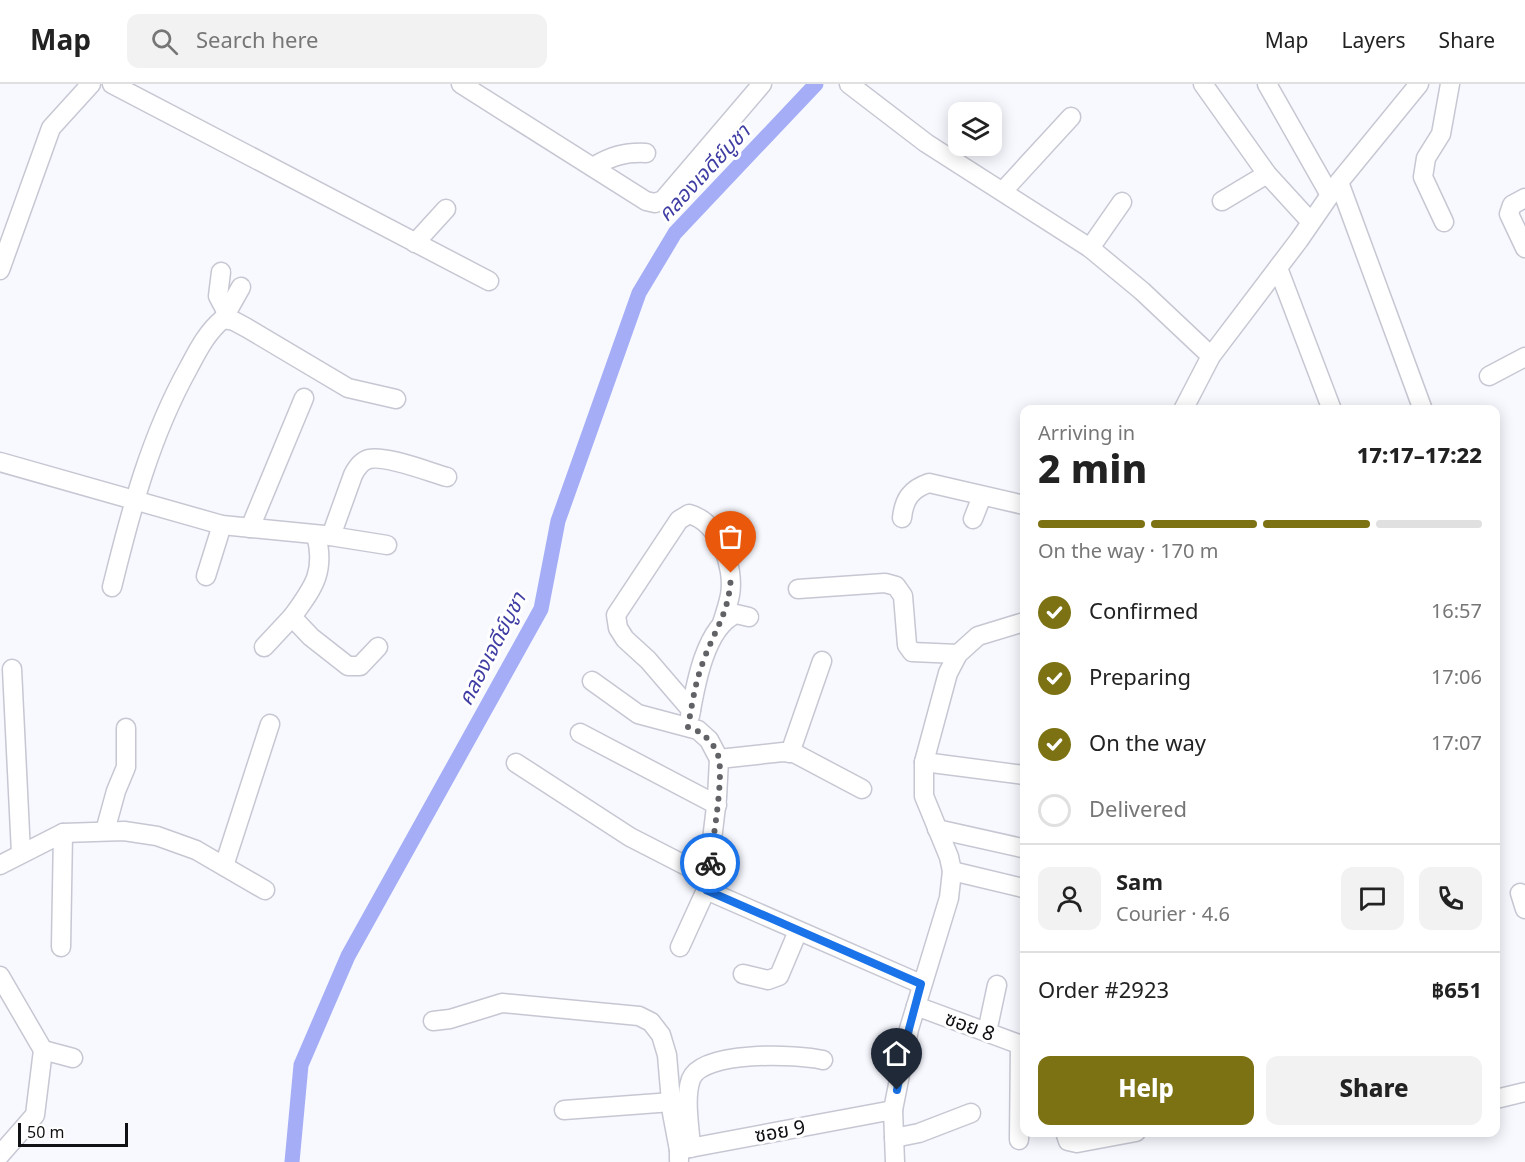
<!DOCTYPE html>
<html lang="en">
<head>
<meta charset="utf-8">
<style>
  :root { --surface:#fff; --page:#f2f2f2; --text:#222; --muted:#767676; --line:#e0e0e0; --accent:#7c7213 }
  body { margin:0; font-family:Georgia,"Noto Sans Thai",serif; background:var(--page); color:var(--text); height:100vh; display:flex; flex-direction:column; font-size:22px; white-space:nowrap }
  * { box-sizing:border-box; margin:0 }
  p { font-size:20px; color:var(--muted) }
  .icon { flex:none; width:33px; height:33px; fill:none; stroke:currentColor; stroke-width:2; stroke-linecap:round; stroke-linejoin:round }
  .map { position:relative; flex:1; overflow:hidden }
  .panel { position:absolute; left:1020px; top:321px; width:480px; height:732px; display:flex; flex-direction:column; background:var(--surface); border-radius:12px; box-shadow:0 3px 15px #0003 }
  .panel>* { flex:none }
  .fabs { position:absolute; left:948px; top:18px; display:grid; gap:12px }
  .fabs a { display:grid; place-items:center; width:54px; height:54px; border-radius:12px; background:var(--surface); box-shadow:0 3px 15px #0003; font-size:30px }
  .scale { position:absolute; left:18px; bottom:15px; width:110px; box-sizing:border-box; padding-left:6px; border:3px solid #101114; border-top:0; font-size:16px; line-height:21px; white-space:nowrap; color:#101114; -webkit-text-stroke:4px #fff; paint-order:stroke }
  .pin { position:absolute; display:grid; place-items:center; width:51px; height:51px; color:#fff; margin:-62px -26px; border-radius:50% 50% 50% 0; rotate:-45deg; box-shadow:0 0 6px #0007 }
  .pin .icon { rotate:45deg }
  .courier { position:absolute; display:grid; place-items:center; width:60px; height:60px; margin:-30px; border:4px solid #1a73e8; border-radius:50%; background:#fff; color:#222; box-shadow:0 2px 8px #0007 }
  .overview em { font-style:normal; font-weight:800 }
  .overview div { display:flex; flex-direction:column-reverse }
  .overview { display:flex; align-items:center; justify-content:space-between; height:102px; padding:0 18px }
  h1 { font-size:39px; font-weight:800; line-height:45px }
  .bar { display:grid; grid-template-columns:repeat(4,1fr); gap:9px 6px; align-content:center; height:72px; padding:0 18px }
  .bar i { height:8px; border-radius:4px; background:var(--line) }
  .bar .current { background:var(--accent) }
  .bar p { grid-column:span 4 }
  .line { display:flex; align-items:center; gap:15px; padding:0 18px; border-top:2px solid var(--line) }
  .line div { flex:1 }
  .round { display:grid; place-items:center; flex:none; width:63px; height:63px; border-radius:12px; background:var(--page) }
  ol { padding:0 18px; list-style:none }
  li { display:flex; align-items:center; gap:18px; height:66px }
  li p { margin-inline-start:auto }
  li .icon { padding:6px; border-radius:50%; background:var(--accent); color:#fff; stroke-width:4 }
  li:last-child { color:var(--muted) }
  li i { width:33px; height:33px; border:3px solid var(--line); border-radius:50% }
  .cta { display:flex; gap:12px; margin-top:auto; padding:12px 18px }
  .cta a { flex:1; height:69px; border-radius:12px; background:var(--accent); color:#fff; font-size:24px; font-weight:800; line-height:69px; text-align:center }
  .cta a+a { background:var(--page); color:var(--text) }
  header { display:flex; align-items:center; gap:36px; box-sizing:border-box; height:84px; padding:0 30px; background:var(--surface); border-bottom:2px solid var(--line) }
  header strong { font-size:28px }
  nav { display:flex; gap:33px; margin-inline-start:auto; font-size:21px }
  .search { width:420px; height:54px; background:var(--page); display:flex; align-items:center; gap:15px; box-sizing:border-box; padding:0 21px; border-radius:12px; color:var(--muted); font-size:22px }
  .map>svg:first-child { display:block }
  .lines { fill:none; stroke-linecap:round; stroke-linejoin:round }
  .canal { stroke:#a5adf6; stroke-width:15 }
  .minor-casing { stroke:#c6c7d2; stroke-width:21 }
  .minor { stroke:#fff; stroke-width:18 }
  .done { stroke:#616266; stroke-width:6; stroke-dasharray:0 10.8 }
  .route { stroke:#1a73e8; stroke-width:8 }
  .labels { text-anchor:middle; stroke-width:6; stroke-linejoin:round; paint-order:stroke }
  .street-label { font-size:20px; fill:#101114; stroke:#fff }
  .water-label { font-size:21px; font-style:italic; fill:#3f3da3; stroke:#fff }
</style>
</head>
<body>
<header>
<strong>Map</strong>
<div class="search"><svg class="icon" aria-label="search" viewBox="0 0 24 24"><circle cx="10" cy="10" r="6"/><path d="M15 15l6 6"/></svg>Search here</div>
<nav><a>Map</a><a>Layers</a><a>Share</a></nav>
</header>
<div class="map">
<svg width="1525" height="1078" viewBox="0 0 1525 1078">
  <rect width="100%" height="100%" fill="#f7f9ff"/>
  <g class="lines">
    <path class="canal" d="M 292,1078 L 301,981 L 348,872 L 541,525 L 558,437 L 639,209 L 675,149 L 816,0"/>
    <g class="minor-casing">
      <g id="minor">
        <path d="M 112,0 L 489,197"/>
        <path d="M 461,0 L 646,117 L 655,119 L 663,116 L 762,0"/>
        <path d="M 849,0 L 926,59 L 1090,164 L 1142,207 L 1211,272"/>
        <path d="M 1203,0 L 1267,90 L 1310,137"/>
        <path d="M 1267,0 L 1330,111"/>
        <path d="M 593,83 C 611,72 625,68 646,69"/>
        <path d="M 1339,98 L 1423,326"/>
        <path d="M 1003,107 L 1071,33"/>
        <path d="M 1525,114 L 1512,121 L 1509,130 L 1525,164"/>
        <path d="M 1222,117 L 1267,90"/>
        <path d="M 1444,138 L 1423,93 L 1426,74 L 1441,50 L 1450,0"/>
        <path d="M 415,159 L 446,125"/>
        <path d="M 1090,164 L 1122,118"/>
        <path d="M 1278,184 L 1332,326"/>
        <path d="M 0,186 L 51,44 L 91,0"/>
        <path d="M 221,188 L 218,212 L 226,227"/>
        <path d="M 223,235 L 241,203"/>
        <path d="M 1489,292 L 1525,273"/>
        <path d="M 1183,326 L 1211,272 L 1299,156 L 1339,98 L 1419,0"/>
        <path d="M 0,378 L 222,441 L 324,451 L 387,461"/>
        <path d="M 902,434 C 904,415 911,405 929,399 L 1024,421"/>
        <path d="M 973,435 L 982,412"/>
        <path d="M 250,444 L 304,314"/>
        <path d="M 316,451 C 326,488 313,504 292,533 L 311,553 L 348,582 L 360,582 L 378,563"/>
        <path d="M 331,452 L 353,391 C 356,385 361,377 369,375 C 386,371 429,388 447,393"/>
        <path d="M 206,492 L 222,441"/>
        <path d="M 112,503 C 131,426 150,353 189,283 C 198,266 207,248 223,235 L 234,237 L 247,244 L 348,304 L 396,315"/>
        <path d="M 798,505 L 885,499 L 896,502 L 903,512 L 907,561 L 912,568 L 958,570"/>
        <path d="M 264,563 L 292,533"/>
        <path d="M 12,585 L 21,769"/>
        <path d="M 592,597 L 638,630 L 698,646 L 709,656 L 719,675 L 717,714 L 706,806 L 680,863"/>
        <path d="M 691,626 L 648,576 L 625,555 L 618,544 L 616,531 L 679,436 L 689,430 C 719,438 735,483 730,511 C 728,521 725,530 722,539"/>
        <path d="M 690,632 C 695,603 705,543 736,530 L 749,533"/>
        <path d="M 580,649 L 717,721"/>
        <path d="M 790,669 L 822,577"/>
        <path d="M 719,675 L 783,668 L 794,669 L 862,705"/>
        <path d="M 924,678 L 1024,691"/>
        <path d="M 516,679 L 630,753 L 708,793"/>
        <path d="M 937,745 L 1022,764"/>
        <path d="M 105,747 L 116,707 L 126,683 L 126,644"/>
        <path d="M 0,781 L 63,749 L 124,747 L 157,752 L 196,766 L 265,806"/>
        <path d="M 224,782 L 270,640"/>
        <path d="M 952,787 L 1023,804"/>
        <path d="M 706,806 L 921,900"/>
        <path d="M 1520,809 L 1525,825"/>
        <path d="M 61,863 L 63,749"/>
        <path d="M 743,890 L 768,896 L 779,892 L 798,847"/>
        <path d="M 0,892 L 43,966 L 35,1031 L 0,1071"/>
        <path d="M 916,922 L 1024,962"/>
        <path d="M 433,937 L 450,935 L 502,919 L 639,932 L 651,938 L 661,951 L 667,971 L 672,1029 L 679,1066"/>
        <path d="M 987,948 L 997,901"/>
        <path d="M 43,966 L 73,974"/>
        <path d="M 1496,1015 L 1525,1008"/>
        <path d="M 564,1026 L 672,1018"/>
        <path d="M 1065,1048 L 1068,1057 L 1077,1059 L 1136,1048"/>
        <path d="M 894,1054 L 919,1049 L 971,1029"/>
        <path d="M 1019,1056 L 1020,960"/>
        <path d="M 691,1064 C 690,1043 684,1015 691,995 C 702,966 798,970 823,976"/>
        <path d="M 679,1076 L 679,1066 L 893,1026"/>
        <path d="M 895,1078 L 893,1026 L 909,945 L 949,814 L 952,787 L 949,773 L 924,712 L 924,678 L 948,589 L 958,570 L 978,552 L 1024,538"/>
      </g>
    </g>
    <use href="#minor" class="minor"/>
  </g>
  <g class="lines">
    <path class="done" d="M 710,779 C 713,755 723,698 719,675 C 716,660 702,647 688,643 C 692,621 695,599 703,578 C 715,544 730,529 731,489"/>
    <path class="route" d="M 710,779 L 706,806 L 921,900 L 909,945 L 897,1006"/>
  </g>
  <g class="labels">
    <g class="street-label">
      <text transform="translate(970 942) rotate(20)" y="7">ซอย 8</text>
      <text transform="translate(780 1047) rotate(-10)" y="7">ซอย 9</text>
    </g>
    <g class="water-label">
      <text transform="translate(704 89) rotate(-47)" y="7">คลองเจดีย์บูชา</text>
      <text transform="translate(492 565) rotate(-63)" y="7">คลองเจดีย์บูชา</text>
    </g>
  </g>
</svg>
<div class="fabs">
<a><svg class="icon" aria-label="layers" viewBox="0 0 24 24"><path d="M12 4l9 5-9 5-9-5zM3 14l9 5 9-5"/></svg></a>
</div>
<div class="scale">50 m</div>
<div class="pin" style="left:731px;top:489px;background:#ea580c"><svg class="icon" aria-label="bag" viewBox="0 0 24 24"><path d="M5 8h14l-1 12H6zM9 8a3 3 0 0 1 6 0"/></svg></div>
<div class="pin" style="left:897px;top:1006px;background:#1f2937"><svg class="icon" aria-label="home" viewBox="0 0 24 24"><path d="M3 11l9-7 9 7M6 9v11h12V9"/></svg></div>
<div class="courier" style="left:710px;top:779px"><svg class="icon" aria-label="bike" viewBox="0 0 24 24"><circle cx="6" cy="16" r="4"/><circle cx="18" cy="16" r="4"/><path d="M6 16l4-8h5l3 8M10 8l3 8H6M13 5h3"/></svg></div>
<section class="panel">
<div class="overview"><div><h1>2 min</h1><p>Arriving in</p></div><em>17:17–17:22</em></div>
<div class="bar"><i class="current"></i><i class="current"></i><i class="current"></i><i></i><p>On the way · 170 m</p></div>
<ol>
<li><svg class="icon" aria-label="check" viewBox="0 0 24 24"><path d="M5 12l5 5 9-10"/></svg>Confirmed<p>16:57</p></li>
<li><svg class="icon" aria-label="check" viewBox="0 0 24 24"><path d="M5 12l5 5 9-10"/></svg>Preparing<p>17:06</p></li>
<li><svg class="icon" aria-label="check" viewBox="0 0 24 24"><path d="M5 12l5 5 9-10"/></svg>On the way<p>17:07</p></li>
<li><i></i>Delivered</li>
</ol>
<div class="line" style="height:108px"><a class="round"><svg class="icon" aria-label="person" viewBox="0 0 24 24"><circle cx="12" cy="8" r="4"/><path d="M4 21q1-7 8-7t8 7"/></svg></a><div><b>Sam</b><p>Courier · 4.6</p></div><a class="round"><svg class="icon" aria-label="chat" viewBox="0 0 24 24"><path d="M4 5h16v11H9l-5 4z"/></svg></a><a class="round"><svg class="icon" aria-label="phone" viewBox="0 0 24 24"><path d="M5 4h4l2 5-3 2q2 4 5 5l2-3 5 2v4C11 20 4 13 5 4z"/></svg></a></div>
<div class="line" style="height:78px"><div>Order #2923</div><b>฿651</b></div>
<div class="cta"><a>Help</a><a>Share</a></div>
</section>
</div>
</body>
</html>
